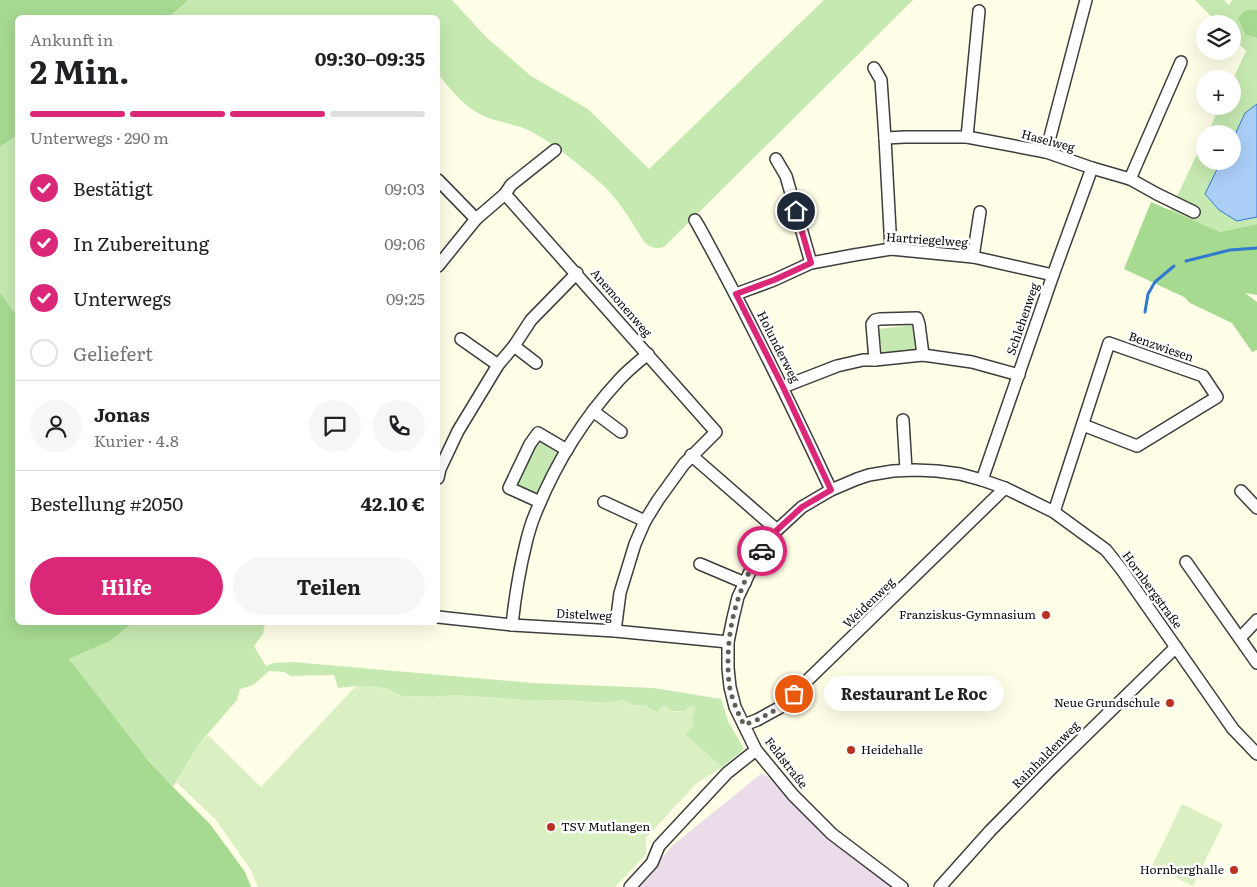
<!DOCTYPE html>
<html lang="de">
<head>
<meta charset="utf-8">
<style>
  :root { --surface:#fff; --page:#f6f6f6; --text:#202124; --muted:#757577; --line:#e0e0e0; --accent:#db2777 }
  body { margin:0; font-family:Literata,serif; background:var(--page); color:var(--text); height:100vh; display:flex; flex-direction:column; font-size:19px; white-space:nowrap }
  * { box-sizing:border-box; margin:0 }
  p { font-size:16px; color:var(--muted) }
  .icon { flex:none; width:28px; height:28px; fill:none; stroke:currentColor; stroke-width:2; stroke-linecap:round; stroke-linejoin:round }
  .map { position:relative; flex:1; overflow:hidden }
  .side { position:absolute; left:15px; top:15px; width:425px; height:610px; display:flex; flex-direction:column; background:var(--surface); border-radius:8px; box-shadow:0 5px 20px #0002 }
  .side>* { flex:none }
  .buttons { position:absolute; left:1196px; top:15px; display:grid; gap:10px }
  .buttons a { display:grid; place-items:center; width:45px; height:45px; border-radius:50%; background:var(--surface); box-shadow:0 5px 20px #0002; font-size:25px }
  .pin { position:absolute; display:grid; place-items:center; width:42px; height:42px; color:#fff; margin:-21px; border:2px solid #fff; border-radius:50%; box-shadow:0 1px 5px #0007 }
  .courier { position:absolute; display:grid; place-items:center; width:50px; height:50px; margin:-25px; border:4px solid #db2777; border-radius:50%; background:#fff; color:#222; box-shadow:0 1px 6px #0007 }
  .bubble { position:absolute; height:35px; border-radius:18px; background:var(--surface); box-shadow:0 5px 20px #0002; font-size:16px; font-weight:700; line-height:35px; text-align:center }
  .overview em { font-style:normal; font-weight:700 }
  .overview div { display:flex; flex-direction:column-reverse }
  .overview { display:flex; align-items:center; justify-content:space-between; height:85px; padding:0 15px }
  h1 { font-size:32px; font-weight:700; line-height:38px }
  .bar { display:grid; grid-template-columns:repeat(4,1fr); gap:8px 5px; align-content:center; height:60px; padding:0 15px }
  .bar i { height:6px; border-radius:4px; background:var(--line) }
  .bar .selected { background:var(--accent) }
  .bar p { grid-column:span 4 }
  .line { display:flex; align-items:center; gap:12px; padding:0 15px; border-top:1px solid var(--line) }
  .line div { flex:1 }
  .round { display:grid; place-items:center; flex:none; width:52px; height:52px; border-radius:26px; background:var(--page) }
  ol { padding:0 15px; list-style:none }
  li { display:flex; align-items:center; gap:15px; height:55px }
  li p { margin-inline-start:auto }
  li .icon { padding:5px; border-radius:50%; background:var(--accent); color:#fff; stroke-width:4 }
  li:last-child { color:var(--muted) }
  li i { width:28px; height:28px; border:2px solid var(--line); border-radius:50% }
  .action { display:flex; gap:10px; margin-top:auto; padding:10px 15px }
  .action a { flex:1; height:58px; border-radius:30px; background:var(--accent); color:#fff; font-size:20px; font-weight:700; line-height:58px; text-align:center }
  .action a+a { background:var(--page); color:var(--text) }
  .map>svg:first-child { display:block }
  .industrial { fill:#eadde9 }
  .green { fill:#c6e9b1 }
  .forest { fill:#a6da91 }
  .pitch { fill:#daf0c3 }
  .water { fill:#abcff7; stroke:#3178cf }
  .lines { fill:none; stroke-linecap:round; stroke-linejoin:round }
  .stream { stroke:#3178cf; stroke-width:3 }
  .street-casing { stroke:#3d3d3d; stroke-width:14 }
  .street { stroke:#fff; stroke-width:11 }
  .done { stroke:#605f57; stroke-width:5; stroke-dasharray:0 9 }
  .route { stroke:#db2777; stroke-width:6 }
  .poi-dot { fill:#bb3121; stroke:#fff; stroke-width:2 }
  .labels { text-anchor:middle; stroke-width:5; stroke-linejoin:round; paint-order:stroke }
  .street-label { font-size:12px; fill:#0a0a0a; stroke:#fff }
  .poi-label { font-size:12px; fill:#0a0a0a; stroke:#fff; text-anchor:end }
</style>
</head>
<body>
<div class="map">
<svg width="1257" height="887" viewBox="0 0 1257 887">
  <rect width="100%" height="100%" fill="#fffee7"/>
  <path class="industrial" d="M 762,773 L 793,795 L 902,887 L 637,887 L 673,845 Z"/>
  <g class="green">
    <path d="M 189,0 L 452,0 L 486,37 L 531,76 L 588,109 L 649,169 L 824,0 L 913,0 L 664,247 C 656,249 651,248 645,243 C 635,228 625,209 613,196 C 605,186 595,178 585,170 C 568,156 552,143 532,132 C 519,125 503,123 489,118 C 467,111 452,91 438,74 L 438,18 L 169,18 Z"/>
    <path d="M 1195,0 L 1224,0 L 1229,5 L 1232,0 L 1257,0 L 1257,10 L 1246,35 L 1257,38 L 1257,104 L 1245,113 L 1233,139 L 1232,134 L 1207,134 L 1220,106 L 1232,106 L 1233,79 L 1246,51 L 1233,38 L 1232,24 L 1219,24 Z"/>
    <path d="M 17,135 L 17,317 L 0,292 L 0,147 Z"/>
    <path d="M 1205,137 L 1205,161 L 1221,161 L 1205,195 L 1219,210 L 1237,221 L 1257,217 L 1257,224 L 1220,232 L 1170,211 Z"/>
    <path d="M 912,325 L 915,350 L 882,354 L 879,329 Z"/>
    <path d="M 538,441 L 558,453 L 537,496 L 516,486 Z"/>
    <path d="M 133,623 L 265,623 L 263,634 L 254,646 L 266,666 L 274,663 L 292,662 L 533,683 L 654,688 L 721,699 L 728,721 L 744,749 L 722,767 L 685,735 L 684,711 L 656,712 L 644,705 L 633,705 L 623,700 L 608,703 L 559,700 L 535,701 L 456,695 L 434,697 L 401,696 L 388,689 L 371,686 L 356,686 L 338,688 L 334,675 L 291,676 L 284,672 L 269,671 L 253,685 L 240,689 L 237,700 L 199,744 L 173,787 L 140,751 L 69,659 L 108,642 Z"/>
  </g>
  <g class="forest">
    <path d="M 0,0 L 189,0 L 169,17 L 18,18 L 17,135 L 0,147 Z"/>
    <path d="M 1246,10 L 1257,10 L 1257,38 L 1246,35 L 1238,18 Z"/>
    <path d="M 1151,202 L 1220,232 L 1257,224 L 1257,295 L 1245,293 L 1257,302 L 1257,350 L 1252,352 L 1232,323 L 1190,303 L 1184,297 L 1124,269 Z"/>
    <path d="M 0,292 L 17,317 L 18,622 L 133,623 L 108,642 L 69,659 L 147,759 L 173,787 L 210,824 L 245,872 L 251,887 L 0,887 Z"/>
  </g>
  <g class="pitch">
    <path d="M 356,686 L 371,686 L 388,689 L 401,696 L 434,697 L 456,695 L 535,701 L 559,700 L 608,703 L 623,700 L 633,705 L 644,705 L 656,712 L 665,705 L 674,712 L 684,711 L 692,705 L 696,709 L 692,718 L 694,725 L 685,735 L 722,767 L 696,784 L 646,838 L 646,854 L 615,887 L 258,887 L 251,870 L 216,820 L 176,782 L 199,744 L 208,735 L 261,787 Z"/>
    <path d="M 1182,804 L 1223,824 L 1193,886 L 1152,866 Z"/>
  </g>
  <path class="water" d="M 1257,104 L 1257,217 L 1237,221 L 1219,210 L 1205,194 L 1221,161 L 1232,161 L 1233,139 L 1245,113 Z"/>
  <g class="lines">
    <g class="stream">
      <path d="M 1186,261 L 1230,250 L 1257,248"/>
      <path d="M 1145,312 L 1148,294 L 1155,282 L 1174,266"/>
    </g>
    <g class="street-casing">
      <g id="street">
        <path d="M 874,68 L 881,80 L 885,138 L 891,249"/>
        <path d="M 967,137 L 979,11"/>
        <path d="M 885,138 L 905,137 L 967,137 L 1046,152 L 1092,168 L 1130,179 L 1157,194 L 1194,212"/>
        <path d="M 1046,152 L 1086,0"/>
        <path d="M 776,159 L 786,176 L 811,263"/>
        <path d="M 1130,179 L 1181,62"/>
        <path d="M 438,180 L 476,219"/>
        <path d="M 505,194 L 716,432 L 684,464 L 658,500 L 645,521 L 635,544 L 620,593 L 615,631"/>
        <path d="M 695,220 L 698,225 C 746,312 789,400 831,490"/>
        <path d="M 973,257 L 980,212"/>
        <path d="M 438,266 L 476,219 L 505,194 L 511,185 L 555,150"/>
        <path d="M 736,294 L 774,280 L 811,263 L 854,255 L 891,249 L 973,257 L 1053,275"/>
        <path d="M 461,339 L 498,365"/>
        <path d="M 514,346 L 536,363"/>
        <path d="M 875,360 L 872,324 L 875,320 L 880,319 L 917,318 L 919,324 L 923,355"/>
        <path d="M 783,387 L 837,366 L 863,360 L 875,360 L 923,355 L 972,362 L 1019,375"/>
        <path d="M 593,411 L 621,432"/>
        <path d="M 903,420 L 906,470"/>
        <path d="M 691,455 L 777,530"/>
        <path d="M 438,478 L 440,469 L 458,431 L 498,365 L 514,346 L 531,320 L 577,273"/>
        <path d="M 982,480 L 1053,275 L 1092,168"/>
        <path d="M 1241,491 L 1257,508"/>
        <path d="M 540,502 L 509,488 L 530,444 L 538,433 L 567,450"/>
        <path d="M 604,502 L 645,521"/>
        <path d="M 1054,512 L 1109,343 L 1203,376 L 1217,397 L 1137,446 L 1083,425"/>
        <path d="M 1186,562 L 1257,663"/>
        <path d="M 700,564 L 745,583"/>
        <path d="M 438,617 L 512,625 L 615,631 L 728,642"/>
        <path d="M 512,625 C 515,596 520,567 527,539 C 529,532 531,524 534,517 C 554,466 582,420 619,380 C 628,370 638,362 648,354"/>
        <path d="M 1240,638 L 1257,620"/>
        <path d="M 744,725 L 757,720 L 779,708 L 1005,488"/>
        <path d="M 630,887 L 652,863 L 659,846 L 727,773 L 756,750"/>
        <path d="M 902,887 L 832,834 L 793,795 L 756,750 L 735,707 L 730,687 L 728,668 L 728,642 L 733,618 L 738,597 L 757,557 L 777,530 L 802,507 L 831,490 L 857,479 L 869,475 L 893,471 L 915,470 L 937,471 L 960,474 L 982,480 L 1005,488 L 1054,512 L 1106,550 L 1122,570 L 1233,729 L 1257,754"/>
        <path d="M 940,887 L 990,831 L 1049,771 L 1176,647"/>
      </g>
    </g>
    <use href="#street" class="street"/>
  </g>
  <g class="lines">
    <path class="done" d="M 762,551 C 740,582 729,620 728,658 C 728,668 728,679 730,689 C 733,702 738,713 744,725 L 757,720 L 779,708 L 794,694"/>
    <path class="route" d="M 762,551 L 777,530 L 802,507 L 831,490 L 783,387 L 736,294 L 774,280 L 811,263 L 796,211"/>
  </g>
  <g class="poi-dot">
    <circle cx="1046" cy="615" r="5"/>
    <circle cx="1170" cy="703" r="5"/>
    <circle cx="851" cy="750" r="5"/>
    <circle cx="551" cy="827" r="5"/>
    <circle cx="1234" cy="870" r="5"/>
  </g>
  <g class="labels">
    <g class="street-label">
      <text transform="translate(1048 141) rotate(15)" y="4">Haselweg</text>
      <text transform="translate(927 240) rotate(4)" y="4">Hartriegelweg</text>
      <text transform="translate(621 303) rotate(49)" y="4">Anemonenweg</text>
      <text transform="translate(1023 319) rotate(-71)" y="4">Schlehenweg</text>
      <text transform="translate(778 347) rotate(63)" y="4">Holunderweg</text>
      <text transform="translate(1161 347) rotate(19)" y="4">Benzwiesen</text>
      <text transform="translate(1152 590) rotate(54)" y="4">Hornbergstraße</text>
      <text transform="translate(869 603) rotate(-44)" y="4">Weidenweg</text>
      <text transform="translate(584 615) rotate(3)" y="4">Distelweg</text>
      <text transform="translate(1046 755) rotate(-45)" y="4">Rainhaldenweg</text>
      <text transform="translate(786 763) rotate(52)" y="4">Feldstraße</text>
    </g>
    <g class="poi-label">
      <text x="1036" y="619">Franziskus-Gymnasium</text>
      <text x="1160" y="707">Neue Grundschule</text>
      <text x="861" y="754" text-anchor="start">Heidehalle</text>
      <text x="561" y="831" text-anchor="start">TSV Mutlangen</text>
      <text x="1224" y="874">Hornberghalle</text>
    </g>
  </g>
</svg>
<div class="buttons">
<a><svg class="icon" aria-label="layers" viewBox="0 0 24 24"><path d="M12 4l9 5-9 5-9-5zM3 14l9 5 9-5"/></svg></a>
<a>+</a>
<a>−</a>
</div>
<div class="pin" style="left:794px;top:694px;background:#ea580c"><svg class="icon" aria-label="bag" viewBox="0 0 24 24"><path d="M5 8h14l-1 12H6zM9 8a3 3 0 0 1 6 0"/></svg></div>
<div class="pin" style="left:796px;top:211px;background:#1f2937"><svg class="icon" aria-label="home" viewBox="0 0 24 24"><path d="M3 11l9-7 9 7M6 9v11h12V9"/></svg></div>
<div class="courier" style="left:762px;top:551px"><svg class="icon" aria-label="car" viewBox="0 0 24 24"><path d="M5 17H2v-5l4-1 3-4h7l3 4 3 1v5h-3M9 17h6M6 11h13"/><circle cx="7" cy="17" r="2"/><circle cx="17" cy="17" r="2"/></svg></div>
<div class="bubble" style="left:824px;top:676px;width:180px">Restaurant Le Roc</div>
<section class="side">
<div class="overview"><div><h1>2 Min.</h1><p>Ankunft in</p></div><em>09:30–09:35</em></div>
<div class="bar"><i class="selected"></i><i class="selected"></i><i class="selected"></i><i></i><p>Unterwegs · 290 m</p></div>
<ol>
<li><svg class="icon" aria-label="check" viewBox="0 0 24 24"><path d="M5 12l5 5 9-10"/></svg>Bestätigt<p>09:03</p></li>
<li><svg class="icon" aria-label="check" viewBox="0 0 24 24"><path d="M5 12l5 5 9-10"/></svg>In Zubereitung<p>09:06</p></li>
<li><svg class="icon" aria-label="check" viewBox="0 0 24 24"><path d="M5 12l5 5 9-10"/></svg>Unterwegs<p>09:25</p></li>
<li><i></i>Geliefert</li>
</ol>
<div class="line" style="height:90px"><a class="round"><svg class="icon" aria-label="person" viewBox="0 0 24 24"><circle cx="12" cy="8" r="4"/><path d="M4 21q1-7 8-7t8 7"/></svg></a><div><b>Jonas</b><p>Kurier · 4.8</p></div><a class="round"><svg class="icon" aria-label="chat" viewBox="0 0 24 24"><path d="M4 5h16v11H9l-5 4z"/></svg></a><a class="round"><svg class="icon" aria-label="phone" viewBox="0 0 24 24"><path d="M5 4h4l2 5-3 2q2 4 5 5l2-3 5 2v4C11 20 4 13 5 4z"/></svg></a></div>
<div class="line" style="height:65px"><div>Bestellung #2050</div><b>42.10 €</b></div>
<div class="action"><a>Hilfe</a><a>Teilen</a></div>
</section>
</div>
</body>
</html>
